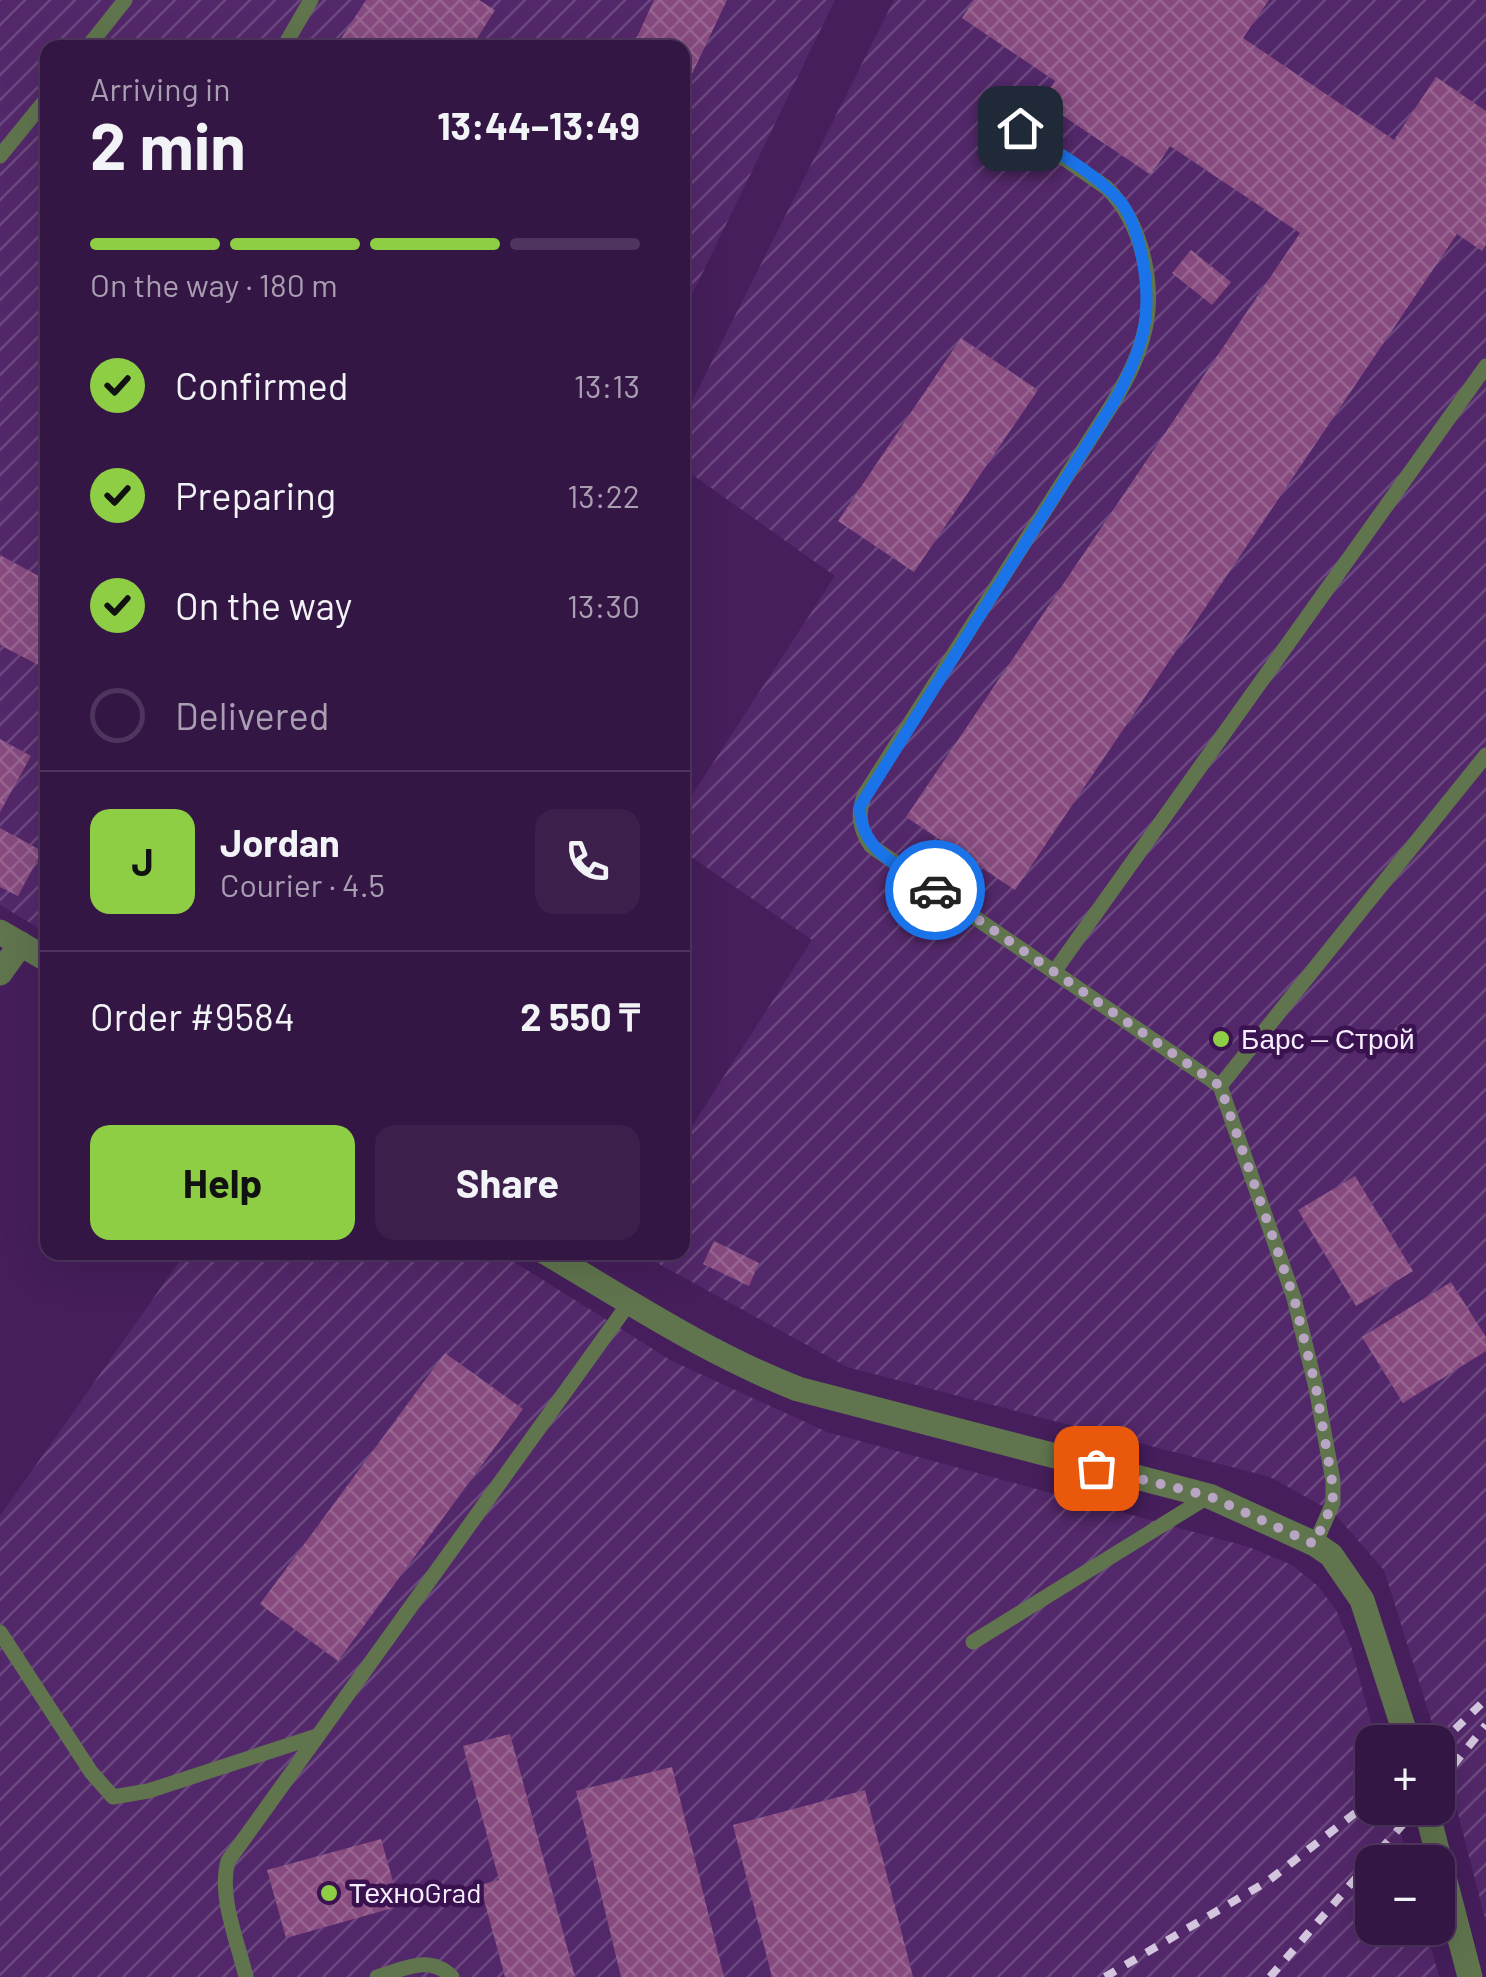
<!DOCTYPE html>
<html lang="en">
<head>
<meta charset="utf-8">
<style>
  :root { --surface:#341644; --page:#3c1f4b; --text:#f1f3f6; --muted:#a99fb2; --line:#4e355d; --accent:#8dce44 }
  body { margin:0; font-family:Barlow,sans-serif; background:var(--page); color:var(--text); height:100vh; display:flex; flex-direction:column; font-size:38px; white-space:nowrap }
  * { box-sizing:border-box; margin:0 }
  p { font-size:32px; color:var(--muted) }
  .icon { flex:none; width:55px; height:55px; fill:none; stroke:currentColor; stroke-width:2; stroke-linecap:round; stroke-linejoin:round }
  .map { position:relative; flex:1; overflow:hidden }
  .details { position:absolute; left:40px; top:40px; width:650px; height:1220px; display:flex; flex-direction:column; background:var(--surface); border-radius:20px; box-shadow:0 10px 40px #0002,0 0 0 2px var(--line) }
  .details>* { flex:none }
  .tools { position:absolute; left:1355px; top:1725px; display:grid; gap:20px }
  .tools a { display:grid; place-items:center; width:100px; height:100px; border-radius:20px; background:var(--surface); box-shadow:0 10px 40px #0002,0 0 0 2px var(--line); font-size:50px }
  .pin { position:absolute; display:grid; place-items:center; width:85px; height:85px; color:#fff; margin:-42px; border-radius:20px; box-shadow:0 5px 15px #0006 }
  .courier { position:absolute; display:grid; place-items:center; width:100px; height:100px; margin:-50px; border:8px solid #1a73e8; border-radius:50%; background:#fff; color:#222; box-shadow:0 2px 12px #0007 }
  .summary em { font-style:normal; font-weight:700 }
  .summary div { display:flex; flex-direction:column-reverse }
  .summary { display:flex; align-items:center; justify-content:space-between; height:170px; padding:0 50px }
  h1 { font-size:65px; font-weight:700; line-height:75px }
  .bar { display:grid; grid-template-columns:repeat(4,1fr); gap:15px 10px; align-content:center; height:120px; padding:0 50px }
  .bar i { height:12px; border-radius:8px; background:var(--line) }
  .bar .selected { background:var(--accent) }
  .bar p { grid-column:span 4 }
  .line { display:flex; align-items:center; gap:25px; padding:0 50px; border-top:2px solid var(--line) }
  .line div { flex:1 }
  .round { display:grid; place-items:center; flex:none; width:105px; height:105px; border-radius:20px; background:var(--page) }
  ol { padding:0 50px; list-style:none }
  li { display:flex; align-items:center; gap:30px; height:110px }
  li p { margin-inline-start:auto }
  li .icon { padding:10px; border-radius:50%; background:var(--accent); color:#111; stroke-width:4 }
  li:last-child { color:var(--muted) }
  li i { width:55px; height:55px; border:5px solid var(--line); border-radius:50% }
  .action { display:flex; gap:20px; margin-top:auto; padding:20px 50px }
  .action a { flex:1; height:115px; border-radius:20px; background:var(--accent); color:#111; font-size:40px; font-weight:700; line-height:115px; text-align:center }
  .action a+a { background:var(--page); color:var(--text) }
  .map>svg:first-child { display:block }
  .industrial { fill:url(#industrial-furrows) }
  .building { fill:url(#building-cross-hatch) }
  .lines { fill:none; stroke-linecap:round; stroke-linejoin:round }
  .lane { stroke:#60754e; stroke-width:15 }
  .street { stroke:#60754e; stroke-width:25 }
  .rail { stroke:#d3c5dd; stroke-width:8; stroke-dasharray:12 12; stroke-linecap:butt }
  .done { stroke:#b8a5c4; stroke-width:10; stroke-dasharray:0 18 }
  .route { stroke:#1a73e8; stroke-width:12 }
  .poi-dot { fill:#8dce44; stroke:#3a124f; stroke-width:4 }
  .labels { text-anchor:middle; stroke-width:9; stroke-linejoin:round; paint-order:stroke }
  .poi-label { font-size:28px; fill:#f6eefd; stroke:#3a124f; text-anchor:start }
</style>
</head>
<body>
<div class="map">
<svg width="1486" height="1977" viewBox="0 0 1486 1977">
  <defs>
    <pattern id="industrial-furrows" width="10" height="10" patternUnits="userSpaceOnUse" patternTransform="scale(2.5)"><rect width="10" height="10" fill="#53286a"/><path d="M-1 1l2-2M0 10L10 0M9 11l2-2" fill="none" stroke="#6c4880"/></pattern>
    <pattern id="building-cross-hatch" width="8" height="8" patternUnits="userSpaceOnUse" patternTransform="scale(2.5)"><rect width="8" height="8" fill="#864a7f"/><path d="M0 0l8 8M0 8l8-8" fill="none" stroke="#986492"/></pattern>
  </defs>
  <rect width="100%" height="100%" fill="#451e5b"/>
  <g class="industrial">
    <path d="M 0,0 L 835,0 L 683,313 L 682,48 L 48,48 L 47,933 L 0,905 Z"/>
    <path d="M 894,0 L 1486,0 L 1486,1922 L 1447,1771 L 1384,1570 L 1333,1512 L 1270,1477 L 847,1367 L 639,1253 L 682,1252 L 683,1140 L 812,940 L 683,851 L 683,809 L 835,576 L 683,468 L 683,419 Z"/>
    <path d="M 186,1252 L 500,1253 L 672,1361 L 827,1432 L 1249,1547 L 1292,1565 L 1318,1586 L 1336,1610 L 1351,1646 L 1376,1742 L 1372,1742 L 1372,1808 L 1394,1808 L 1409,1862 L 1372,1862 L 1372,1928 L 1426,1928 L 1439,1977 L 0,1977 L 0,1516 Z"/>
  </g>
  <g class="building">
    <path d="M 366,0 L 479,0 L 495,10 L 471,48 L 335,48 Z"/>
    <path d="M 654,0 L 727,0 L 682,95 L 682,48 L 632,48 Z"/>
    <path d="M 974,0 L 1269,0 L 1243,38 L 1394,140 L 1436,77 L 1486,111 L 1486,245 L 1482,251 L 1457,234 L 1015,890 L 906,817 L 1300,233 L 1170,146 L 1151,175 L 1041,101 L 1055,81 L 962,18 Z"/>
    <path d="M 1191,250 L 1231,282 L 1212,305 L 1172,273 Z"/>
    <path d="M 961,338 L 1038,390 L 914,572 L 838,521 Z"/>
    <path d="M 0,555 L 48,581 L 48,670 L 0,645 Z"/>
    <path d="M 0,739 L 31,756 L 0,812 Z"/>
    <path d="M 0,828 L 42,851 L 18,896 L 0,887 Z"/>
    <path d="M 1355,1176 L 1413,1271 L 1356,1306 L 1298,1210 Z"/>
    <path d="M 714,1241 L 759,1263 L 749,1286 L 703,1264 Z"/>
    <path d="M 1451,1282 L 1486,1337 L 1486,1351 L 1403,1403 L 1362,1337 Z"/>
    <path d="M 445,1353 L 523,1409 L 338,1661 L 260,1604 Z"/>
    <path d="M 510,1734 L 546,1868 L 575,1977 L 505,1977 L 480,1885 L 499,1880 L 463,1746 Z"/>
    <path d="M 672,1767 L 724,1977 L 621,1977 L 576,1791 Z"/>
    <path d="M 865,1790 L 913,1977 L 772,1977 L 733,1825 Z"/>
    <path d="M 381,1839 L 400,1906 L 286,1938 L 267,1870 Z"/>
  </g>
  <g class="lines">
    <g class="lane">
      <path d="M 87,48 L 125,0"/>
      <path d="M 283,48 L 311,0"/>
      <path d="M 991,108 L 1107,188 C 1143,224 1157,289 1143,337 C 1137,361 1125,382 1113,403 L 865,794 C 857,813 859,828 871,846 L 1220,1086 L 1294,1298 L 1316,1388 L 1333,1481 L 1333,1503 L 1315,1544"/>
      <path d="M 0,156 L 48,97"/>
      <path d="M 1054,972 L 1486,366"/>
      <path d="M 1220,1086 L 1486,755"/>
      <path d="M 0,1632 L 91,1772 L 113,1797 L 148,1791 L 317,1736"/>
      <path d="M 973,1642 L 1209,1496"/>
      <path d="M 246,1977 C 238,1942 218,1896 228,1861 L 629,1303"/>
      <path d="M 377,1977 C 404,1969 430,1954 452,1977"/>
    </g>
    <g class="street">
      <path d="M 0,932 L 48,960"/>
      <path d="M 0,973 L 21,944"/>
      <path d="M 545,1252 C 628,1301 708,1354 798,1389 L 1209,1496 L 1315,1544 L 1331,1555 L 1362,1600 L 1408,1742"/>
      <path d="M 1426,1808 L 1470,1977"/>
    </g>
    <g class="rail">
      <path d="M 1438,1746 L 1486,1699"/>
      <path d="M 1438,1784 L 1486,1725"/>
      <path d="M 1105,1977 L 1268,1881 L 1372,1800"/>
      <path d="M 1270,1977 L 1417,1808"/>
    </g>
  </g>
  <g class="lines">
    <path class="done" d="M 935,890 L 1220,1086 L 1294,1298 L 1316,1388 L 1332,1481 L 1333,1503 L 1314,1544 L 1209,1496 L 1096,1468"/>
    <path class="route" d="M 935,890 C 902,867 859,851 860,806 L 1114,402 C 1142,351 1154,316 1142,257 C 1138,237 1132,215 1119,200 C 1093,171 1052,150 1020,128"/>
  </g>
  <g class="poi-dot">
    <circle cx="1221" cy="1039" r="10"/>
    <circle cx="329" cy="1893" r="10"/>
  </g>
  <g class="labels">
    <g class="poi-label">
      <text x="1241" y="1049">Барс — Строй</text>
      <text x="349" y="1903">ТехноGrad</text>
    </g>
  </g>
</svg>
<div class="tools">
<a>+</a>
<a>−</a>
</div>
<div class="pin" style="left:1096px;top:1468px;background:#ea580c"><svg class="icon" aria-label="bag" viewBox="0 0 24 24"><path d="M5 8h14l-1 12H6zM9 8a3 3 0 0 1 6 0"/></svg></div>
<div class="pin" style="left:1020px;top:128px;background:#1f2937"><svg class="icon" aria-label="home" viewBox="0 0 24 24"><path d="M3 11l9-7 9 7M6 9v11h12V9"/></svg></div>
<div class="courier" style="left:935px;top:890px"><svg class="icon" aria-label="car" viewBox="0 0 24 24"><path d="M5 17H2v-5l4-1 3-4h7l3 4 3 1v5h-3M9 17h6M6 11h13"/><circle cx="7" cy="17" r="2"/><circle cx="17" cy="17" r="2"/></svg></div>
<section class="details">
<div class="summary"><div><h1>2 min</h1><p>Arriving in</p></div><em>13:44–13:49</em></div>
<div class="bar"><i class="selected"></i><i class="selected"></i><i class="selected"></i><i></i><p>On the way · 180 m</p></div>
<ol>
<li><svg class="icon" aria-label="check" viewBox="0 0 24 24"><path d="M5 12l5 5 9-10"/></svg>Confirmed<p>13:13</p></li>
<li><svg class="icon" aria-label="check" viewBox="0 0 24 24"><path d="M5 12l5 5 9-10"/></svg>Preparing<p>13:22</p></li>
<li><svg class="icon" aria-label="check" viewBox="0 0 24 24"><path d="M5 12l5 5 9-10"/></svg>On the way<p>13:30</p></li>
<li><i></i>Delivered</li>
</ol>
<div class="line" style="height:180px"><b class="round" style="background:var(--accent);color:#111">J</b><div><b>Jordan</b><p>Courier · 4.5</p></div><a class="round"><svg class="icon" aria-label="phone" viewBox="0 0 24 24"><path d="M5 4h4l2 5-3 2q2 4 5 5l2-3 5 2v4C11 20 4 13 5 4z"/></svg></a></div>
<div class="line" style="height:130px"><div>Order #9584</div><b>2 550 ₸</b></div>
<div class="action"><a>Help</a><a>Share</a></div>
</section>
</div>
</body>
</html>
